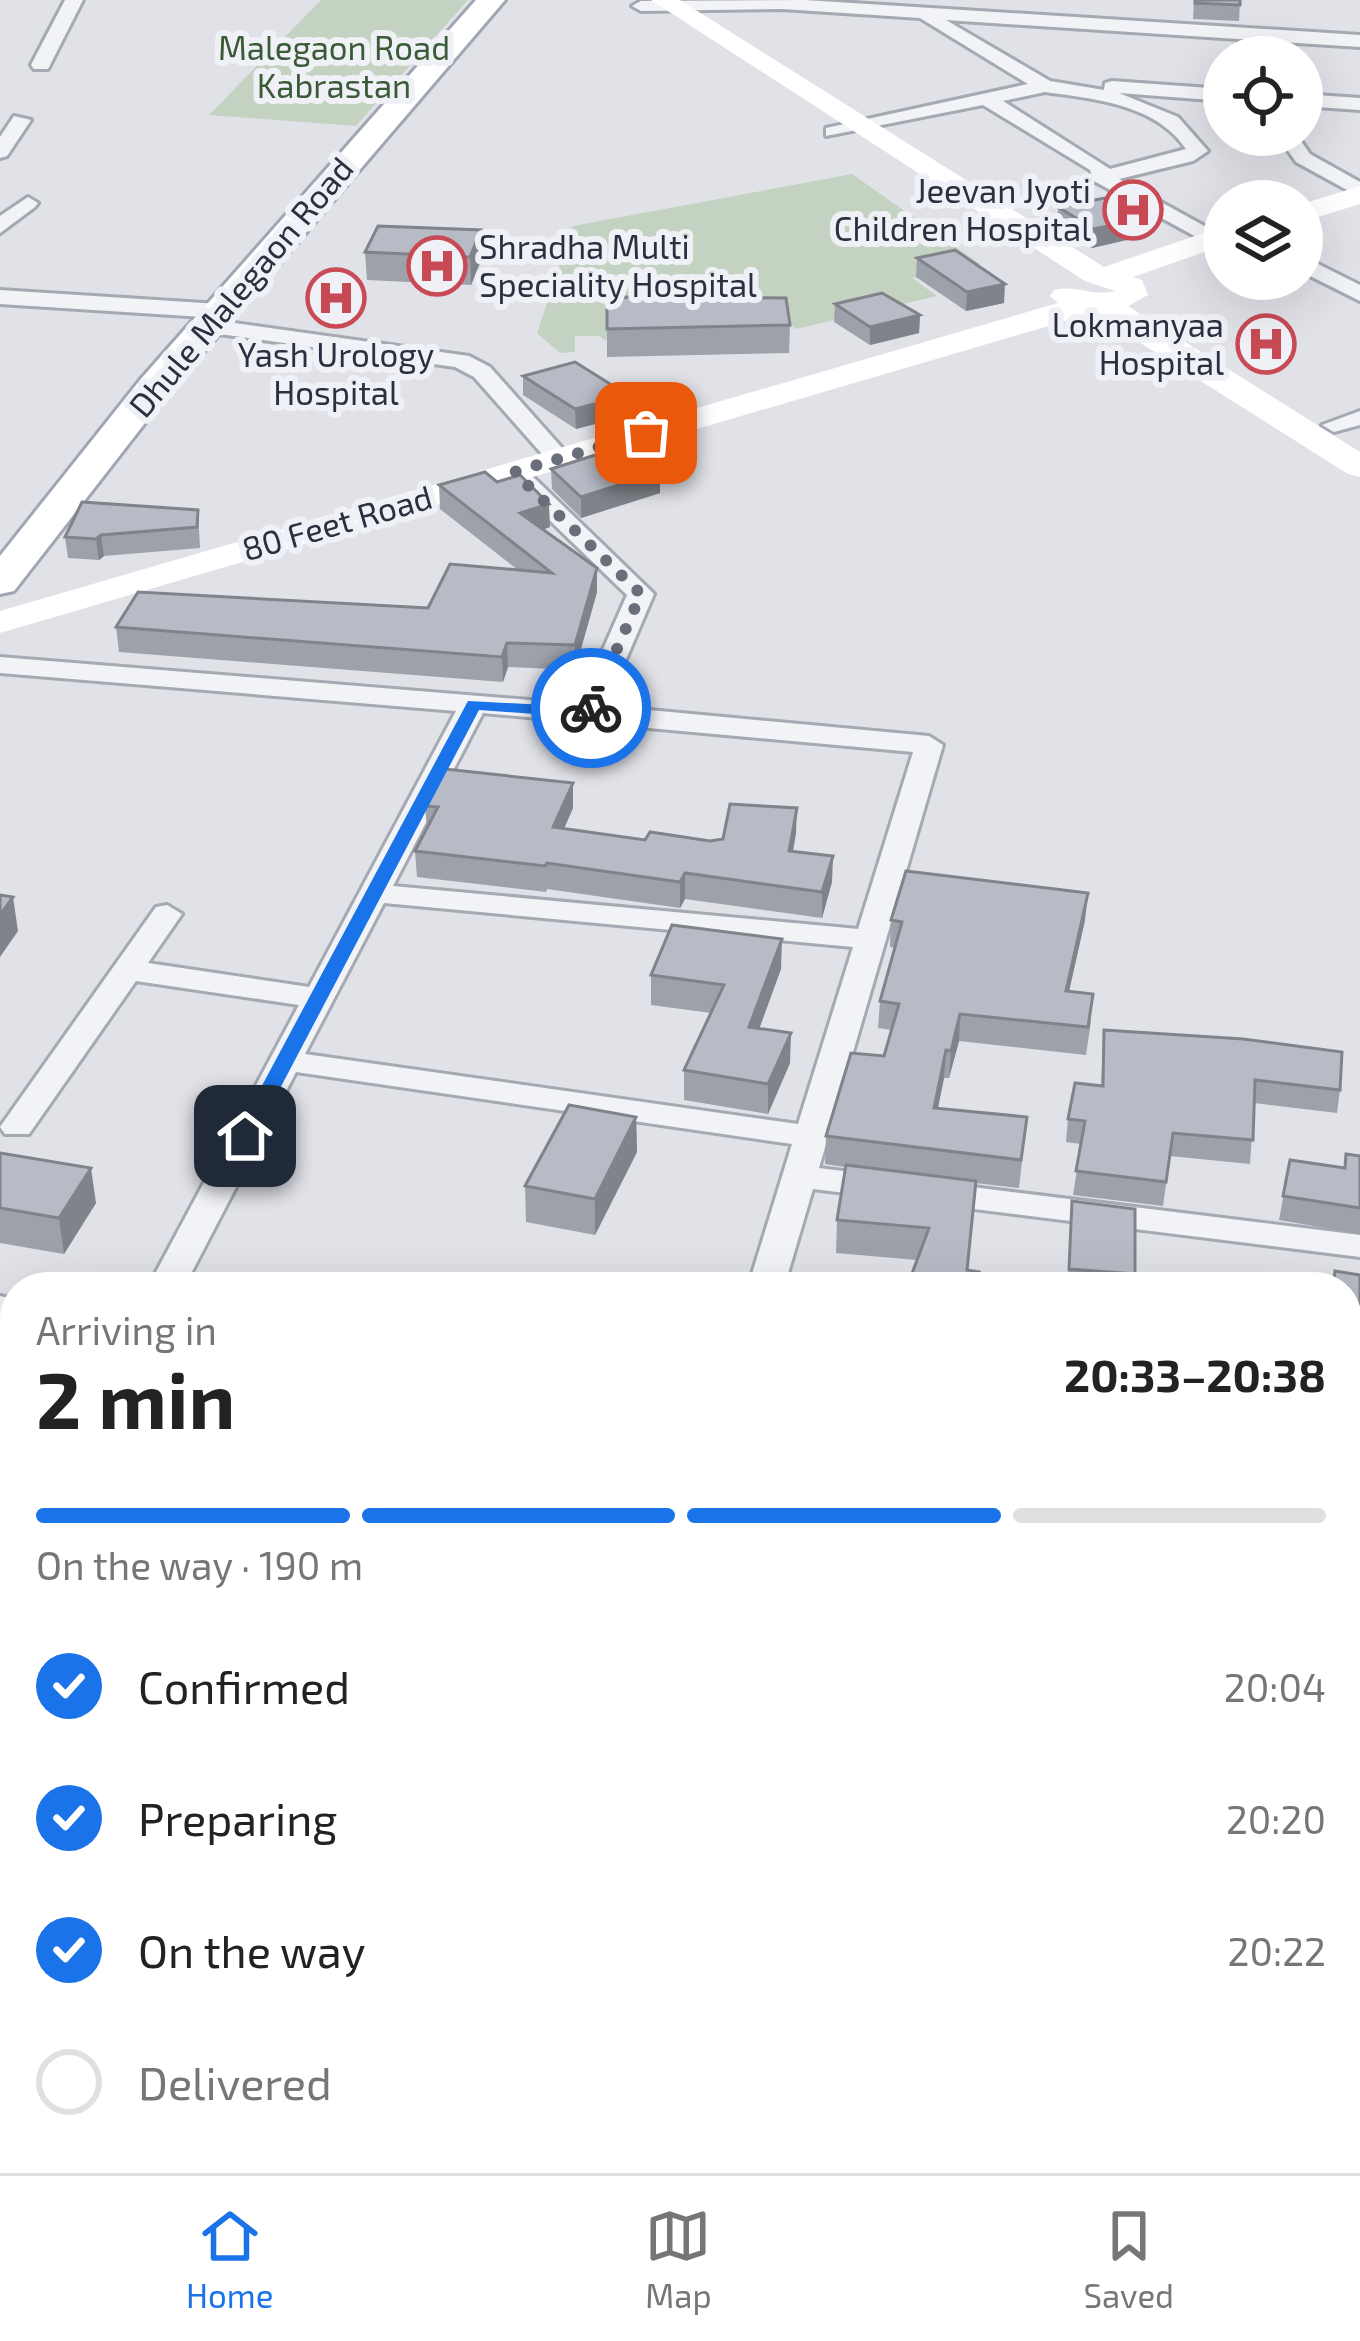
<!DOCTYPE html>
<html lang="en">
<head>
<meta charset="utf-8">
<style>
  :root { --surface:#fff; --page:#f6f6f6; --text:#222; --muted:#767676; --line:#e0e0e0; --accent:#1a73e8 }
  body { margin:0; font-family:"Exo 2",sans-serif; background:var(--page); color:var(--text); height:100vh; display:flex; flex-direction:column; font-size:45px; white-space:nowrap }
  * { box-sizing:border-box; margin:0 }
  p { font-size:39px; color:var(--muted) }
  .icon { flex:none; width:66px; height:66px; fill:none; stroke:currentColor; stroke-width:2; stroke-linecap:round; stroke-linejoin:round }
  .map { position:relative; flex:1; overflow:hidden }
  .details { position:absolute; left:0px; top:1272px; width:1362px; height:903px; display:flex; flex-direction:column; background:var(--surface); border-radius:48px 48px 0 0; box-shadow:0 12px 48px #0002 }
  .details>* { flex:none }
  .fabs { position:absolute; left:1203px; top:36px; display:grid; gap:24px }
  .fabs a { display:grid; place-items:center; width:120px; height:120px; border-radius:50%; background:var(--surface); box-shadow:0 12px 48px #0002; font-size:60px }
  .pin { position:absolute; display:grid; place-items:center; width:102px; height:102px; color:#fff; margin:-51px; border-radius:24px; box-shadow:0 6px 18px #0006 }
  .courier { position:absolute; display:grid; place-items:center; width:120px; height:120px; margin:-60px; border:9px solid #1a73e8; border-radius:50%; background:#fff; color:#222; box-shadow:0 3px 15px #0007 }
  .overview em { font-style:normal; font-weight:700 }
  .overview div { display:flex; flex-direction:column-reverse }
  .overview { display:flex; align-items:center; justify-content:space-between; height:204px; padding:0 36px }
  h1 { font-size:78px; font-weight:700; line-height:90px }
  .bar { display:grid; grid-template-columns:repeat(4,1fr); gap:18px 12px; align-content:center; height:144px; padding:0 36px }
  .bar i { height:15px; border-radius:9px; background:var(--line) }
  .bar .active { background:var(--accent) }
  .bar p { grid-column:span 4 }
  ol { padding:0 36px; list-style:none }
  li { display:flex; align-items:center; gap:36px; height:132px }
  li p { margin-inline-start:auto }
  li .icon { padding:12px; border-radius:50%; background:var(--accent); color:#fff; stroke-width:4 }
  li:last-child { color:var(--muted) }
  li i { width:66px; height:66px; border:6px solid var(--line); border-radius:50% }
  .dock { display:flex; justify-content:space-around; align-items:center; height:168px; border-top:3px solid var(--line); background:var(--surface); font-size:33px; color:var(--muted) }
  .dock a { display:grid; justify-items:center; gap:6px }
  .dock .active { color:var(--accent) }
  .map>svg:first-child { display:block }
  .green { fill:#c4d2c1 }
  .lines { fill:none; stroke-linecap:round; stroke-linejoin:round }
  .street-casing { stroke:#a5a9b2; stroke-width:6 }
  .primary-casing { stroke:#a0a6b3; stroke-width:6 }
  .street { fill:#f2f3f7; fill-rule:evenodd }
  .secondary { fill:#fff; fill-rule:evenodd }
  .primary { fill:#fff; fill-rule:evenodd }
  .wall { fill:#9da1a9 }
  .shaded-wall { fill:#80838a }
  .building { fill:#b7bbc5; stroke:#80838a; stroke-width:3 }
  .route { fill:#1a73e8 }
  .done { stroke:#696e7a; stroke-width:12; stroke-dasharray:0 21.6 }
  .labels { text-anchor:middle; stroke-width:12; stroke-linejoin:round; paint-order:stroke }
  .far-park-label { font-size:33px; fill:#3b5a37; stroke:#eff1f6 }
  .far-poi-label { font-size:33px; fill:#29303f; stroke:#eff1f6; text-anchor:end }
  .far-street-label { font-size:33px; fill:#29303f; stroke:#eff1f6 }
</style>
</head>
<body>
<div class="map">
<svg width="1360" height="2173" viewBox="0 0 1360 2173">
  <rect width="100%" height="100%" fill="#e0e2e8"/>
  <g class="green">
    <path d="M 321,0 L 468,0 L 356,126 L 209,115 Z"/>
    <path d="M 852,174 L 980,264 L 912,278 L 937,296 L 796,329 L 791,325 L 608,330 L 606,341 L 600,336 L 575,336 L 575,352 L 560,353 L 537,333 L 573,226 Z"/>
  </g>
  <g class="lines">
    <g class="street-casing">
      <g id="street">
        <path d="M 65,0 L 83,0 L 48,69 L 34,69 L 31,65 Z"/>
        <path d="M 805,0 L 1360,35 L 1360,47 L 946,20 L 1050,81 L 1104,90 L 1105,83 L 1112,81 L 1224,89 L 1224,101 L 1119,93 L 1178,117 L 1208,151 L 1193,161 L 1119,179 L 1219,234 L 1222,239 L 1211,245 L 1094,181 L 1090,170 L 983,105 L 826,136 L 826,128 L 1028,84 L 920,18 L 782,9 L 641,11 L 632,6 L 641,1 ZM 1045,92 C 1094,99 1156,104 1186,149 L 1110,169 L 1003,101 Z"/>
        <path d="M 1302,94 L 1360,98 L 1360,110 L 1302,106 Z"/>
        <path d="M 14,116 L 31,120 L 7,156 L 0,158 L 0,137 Z"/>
        <path d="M 1277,135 L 1297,135 L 1310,154 L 1360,182 L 1360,197 L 1296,162 Z"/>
        <path d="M 28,197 L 38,203 L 35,207 L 0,233 L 0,216 Z"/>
        <path d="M 1302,256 L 1360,285 L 1360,301 L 1302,272 Z"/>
        <path d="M 0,290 L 219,304 L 230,311 L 219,318 L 0,304 Z"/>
        <path d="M 206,319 L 469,356 L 490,367 L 563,449 L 551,456 L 542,454 L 474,377 L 455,367 L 198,331 L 198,321 Z"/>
        <path d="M 1360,411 L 1360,425 L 1334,432 L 1322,425 Z"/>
        <path d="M 519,470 L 528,472 L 654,594 L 606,706 L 929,736 L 943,745 L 819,1168 L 1360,1235 L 1360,1257 L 813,1189 L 784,1287 L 748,1287 L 792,1144 L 296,1072 L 184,1287 L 148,1287 L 299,1005 L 136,981 L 29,1134 L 5,1134 L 0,1127 L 156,907 L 167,905 L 182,914 L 148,963 L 309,987 L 456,711 L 0,673 L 0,657 L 579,704 L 627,595 L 510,482 L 507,477 ZM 483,713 L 913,752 L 858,929 L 393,886 ZM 384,903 L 853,947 L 798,1124 L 305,1054 Z"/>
        <path d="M 0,1296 L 15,1299 L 15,1323 L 0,1320 Z"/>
        <path d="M 15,1552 L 15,1603 L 0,1609 L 0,1558 Z"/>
        <path d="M 1347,1576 L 1360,1579 L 1360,1609 L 1347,1606 Z"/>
        <path d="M 0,1663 L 15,1666 L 15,1696 L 0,1693 Z"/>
        <path d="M 1360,1967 L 1360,2017 L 1347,2018 L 1347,1972 Z"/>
        <path d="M 90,2160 L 222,2160 L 228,2173 L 84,2173 Z"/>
        <path d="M 425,2160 L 473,2160 L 468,2173 L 420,2173 Z"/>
      </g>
    </g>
    <g class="primary-casing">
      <path id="primary" d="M 476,0 L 505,0 L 166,396 L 14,591 L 0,594 L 0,556 L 140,380 Z"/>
    </g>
    <use href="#street" class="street"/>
    <g class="secondary">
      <path d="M 651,0 L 680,0 L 1104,267 L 1224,226 L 1224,245 L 1133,277 L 1142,280 L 1148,295 L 1128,306 L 1360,452 L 1360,477 L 1348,474 L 1093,313 L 0,633 L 0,611 L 1058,303 L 1050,296 L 1054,290 C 1076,284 1093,297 1115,291 L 1085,281 Z"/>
      <path d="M 1360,186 L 1360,204 L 1302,222 L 1302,204 Z"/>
    </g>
    <use href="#primary" class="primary"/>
  </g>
  <g class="wall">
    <path d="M 1194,0 L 1240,0 L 1239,21 L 1193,19 Z"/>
    <path d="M 1058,207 L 1145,218 L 1144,236 L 1092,248 L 1057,226 Z"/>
    <path d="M 481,230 L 482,258 L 471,285 L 367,280 L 365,252 Z"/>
    <path d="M 917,258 L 1004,303 L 966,311 L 916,277 Z"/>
    <path d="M 607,301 L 790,325 L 789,353 L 607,357 Z"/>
    <path d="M 835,304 L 920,315 L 919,333 L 870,345 L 834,322 Z"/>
    <path d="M 523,376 L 615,387 L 618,418 L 576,429 L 523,395 Z"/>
    <path d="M 551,469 L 660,493 L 581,518 L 552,489 Z"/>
    <path d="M 439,485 L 550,527 L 543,530 L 597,592 L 575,670 L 508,667 L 503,682 L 119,652 L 116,627 L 428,608 L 518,570 L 440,509 Z"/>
    <path d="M 198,510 L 200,548 L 104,556 L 99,560 L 68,558 L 65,537 Z"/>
    <path d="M 425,806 L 573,808 L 564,828 L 645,840 L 710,841 L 796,833 L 793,852 L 832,882 L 822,918 L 685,899 L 680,908 L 547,889 L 546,892 L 417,877 L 415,851 L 427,830 Z"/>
    <path d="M 891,920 L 1085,920 L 1069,991 L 1091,1021 L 1086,1055 L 959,1041 L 949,1078 L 944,1078 L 938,1108 L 1027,1117 L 1019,1188 L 976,1183 L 968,1270 L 917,1260 L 836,1253 L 837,1220 L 845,1167 L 825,1164 L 826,1136 L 884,1056 L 892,1030 L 878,1028 L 880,1001 L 895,948 L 890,947 Z"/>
    <path d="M 781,969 L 759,1028 L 790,1063 L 768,1114 L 684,1100 L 684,1070 L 711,1013 L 651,1005 L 651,975 Z"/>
    <path d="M 1104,1030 L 1340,1090 L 1337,1113 L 1254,1103 L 1250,1164 L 1170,1156 L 1163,1206 L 1073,1195 L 1081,1144 L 1066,1142 L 1068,1119 L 1101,1086 Z"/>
    <path d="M 636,1117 L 637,1152 L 595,1235 L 526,1222 L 525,1186 Z"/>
    <path d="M 0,1153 L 96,1203 L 64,1254 L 0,1243 Z"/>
    <path d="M 1360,1156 L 1360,1234 L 1279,1220 L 1290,1160 L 1344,1168 Z"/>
    <path d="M 1072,1201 L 1135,1274 L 1133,1287 L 1067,1287 Z"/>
    <path d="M 1360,1275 L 1360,1361 L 1347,1359 L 1347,1287 Z"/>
    <path d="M 15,1606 L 15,1658 L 5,1656 L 0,1627 Z"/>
  </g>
  <g class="shaded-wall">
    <path d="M 1145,218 L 1144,236 L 1092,248 L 1094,229 Z"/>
    <path d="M 481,230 L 482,258 L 471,285 L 470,257 Z"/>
    <path d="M 1005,284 L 1004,303 L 966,311 L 967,292 Z"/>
    <path d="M 920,315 L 919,333 L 870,345 L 870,327 Z"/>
    <path d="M 615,387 L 615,399 L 618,398 L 618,418 L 576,429 L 575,409 L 606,389 Z"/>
    <path d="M 660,472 L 660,493 L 581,518 L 581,497 Z"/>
    <path d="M 549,504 L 550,527 L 520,537 L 520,513 Z"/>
    <path d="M 101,535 L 104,556 L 99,560 L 96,539 Z"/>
    <path d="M 597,568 L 597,592 L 575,670 L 575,645 Z"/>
    <path d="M 507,643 L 508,667 L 503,682 L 502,657 Z"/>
    <path d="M 573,783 L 573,808 L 554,852 L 553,827 Z"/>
    <path d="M 797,808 L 796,833 L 788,877 L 789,851 Z"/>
    <path d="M 833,856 L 832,882 L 822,918 L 822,892 Z"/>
    <path d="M 685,873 L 685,899 L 680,908 L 680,882 Z"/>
    <path d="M 1088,893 L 1085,920 L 1063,1018 L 1066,991 Z"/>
    <path d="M 13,897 L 18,931 L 0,957 L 0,915 Z"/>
    <path d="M 782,939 L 781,969 L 749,1057 L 749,1027 Z"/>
    <path d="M 960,1014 L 959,1041 L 949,1078 L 951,1051 Z"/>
    <path d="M 791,1033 L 790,1063 L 768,1114 L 768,1084 Z"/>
    <path d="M 946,1050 L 944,1078 L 932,1136 L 934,1108 Z"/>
    <path d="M 636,1117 L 637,1152 L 595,1235 L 595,1199 Z"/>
    <path d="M 91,1168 L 96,1203 L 64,1254 L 59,1218 Z"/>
    <path d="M 36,2160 L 55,2160 L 57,2173 L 28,2173 Z"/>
  </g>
  <g class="building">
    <path d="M 1195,0 L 1240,0 L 1240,5 L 1195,3 Z"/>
    <path d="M 1110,197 L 1145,218 L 1094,229 L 1058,207 Z"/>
    <path d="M 378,226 L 481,230 L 470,257 L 365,252 Z"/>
    <path d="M 955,250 L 1005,284 L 967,292 L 917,258 Z"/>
    <path d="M 882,293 L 920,315 L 870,327 L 835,304 Z"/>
    <path d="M 620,297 L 786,298 L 790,325 L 607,329 L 607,301 L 620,301 Z"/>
    <path d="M 575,362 L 615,387 L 606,389 L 618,398 L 575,409 L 523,376 Z"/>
    <path d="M 621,447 L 660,472 L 581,497 L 551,469 Z"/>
    <path d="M 485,472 L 497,482 L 520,475 L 549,504 L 520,513 L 597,568 L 575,645 L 507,643 L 502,657 L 116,627 L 138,592 L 428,608 L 450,564 L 552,573 L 439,485 Z"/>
    <path d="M 82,502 L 198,510 L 197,527 L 101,535 L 96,539 L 65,537 Z"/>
    <path d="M 445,769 L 573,783 L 553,827 L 645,840 L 650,832 L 710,841 L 723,839 L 730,804 L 797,808 L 789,851 L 833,856 L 822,892 L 685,873 L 680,882 L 547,863 L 545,866 L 415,851 L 438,807 L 425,806 Z"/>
    <path d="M 906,871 L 1088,893 L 1066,991 L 1093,994 L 1088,1027 L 960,1014 L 951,1051 L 946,1050 L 934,1108 L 1027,1117 L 1021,1160 L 826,1136 L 851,1053 L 884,1056 L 899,1004 L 880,1001 L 902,922 L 891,920 Z"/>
    <path d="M 0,895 L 13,897 L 0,915 Z"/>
    <path d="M 672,925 L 782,939 L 749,1027 L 791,1033 L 768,1084 L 684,1070 L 724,985 L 651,975 Z"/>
    <path d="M 1104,1030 L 1243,1039 L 1342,1052 L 1340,1090 L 1255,1080 L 1253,1140 L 1173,1133 L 1166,1182 L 1076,1171 L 1085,1121 L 1068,1119 L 1075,1083 L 1103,1086 Z"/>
    <path d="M 569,1105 L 636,1117 L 595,1199 L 525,1186 Z"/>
    <path d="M 0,1153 L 91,1168 L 59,1218 L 0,1208 Z"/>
    <path d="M 1346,1154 L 1360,1156 L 1360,1208 L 1283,1196 L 1290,1160 L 1345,1168 Z"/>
    <path d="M 846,1165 L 976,1181 L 967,1270 L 979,1272 L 974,1287 L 907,1287 L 929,1228 L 837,1220 Z"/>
    <path d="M 1072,1201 L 1135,1209 L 1135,1274 L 1069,1269 Z"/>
    <path d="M 1335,1271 L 1360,1275 L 1360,1335 L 1347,1333 L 1347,1287 L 1333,1287 Z"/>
    <path d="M 15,1606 L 15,1630 L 0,1627 Z"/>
    <path d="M 0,2120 L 15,2125 L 15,2160 L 36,2160 L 28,2173 L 0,2173 Z"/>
  </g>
  <path class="route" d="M 468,701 L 584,707 L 591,703 L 599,708 L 589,718 L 479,710 L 255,1136 L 238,1140 L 235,1136 Z"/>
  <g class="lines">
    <path class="done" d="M 591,708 L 641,594 L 514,472 L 646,433"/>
  </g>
  <defs>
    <g id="hospital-ring" transform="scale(3)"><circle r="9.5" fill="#eff1f6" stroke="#c84a54" stroke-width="1.5"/><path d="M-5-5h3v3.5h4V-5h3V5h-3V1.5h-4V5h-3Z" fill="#c84a54"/></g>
  </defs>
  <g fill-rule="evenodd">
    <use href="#hospital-ring" x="1133" y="210"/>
    <use href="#hospital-ring" x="437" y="266"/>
    <use href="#hospital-ring" x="336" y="298"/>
    <use href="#hospital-ring" x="1266" y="344"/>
  </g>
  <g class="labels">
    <g class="far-park-label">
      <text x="334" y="60">Malegaon Road<tspan x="334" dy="38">Kabrastan</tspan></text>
    </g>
    <g class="far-poi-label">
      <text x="1091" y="203">Jeevan Jyoti<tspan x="1091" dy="38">Children Hospital</tspan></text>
      <text x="479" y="259" text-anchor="start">Shradha Multi<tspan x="479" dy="38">Speciality Hospital</tspan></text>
      <text x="1224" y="337">Lokmanyaa<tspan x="1224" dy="38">Hospital</tspan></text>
      <text x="336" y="367" text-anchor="middle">Yash Urology<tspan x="336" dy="38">Hospital</tspan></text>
    </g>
    <g class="far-street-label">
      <text transform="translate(241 287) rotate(-50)" y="12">Dhule Malegaon Road</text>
      <text transform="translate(337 523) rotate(-16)" y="12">80 Feet Road</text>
    </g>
  </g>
</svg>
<div class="fabs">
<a><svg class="icon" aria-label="locate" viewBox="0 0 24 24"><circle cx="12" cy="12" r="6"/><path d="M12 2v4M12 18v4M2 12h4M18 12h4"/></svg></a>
<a><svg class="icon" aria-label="layers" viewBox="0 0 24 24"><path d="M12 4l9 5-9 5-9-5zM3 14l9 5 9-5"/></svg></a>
</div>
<div class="pin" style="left:646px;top:433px;background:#ea580c"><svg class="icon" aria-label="bag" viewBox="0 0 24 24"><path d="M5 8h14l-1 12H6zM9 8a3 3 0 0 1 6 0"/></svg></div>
<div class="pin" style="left:245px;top:1136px;background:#1f2937"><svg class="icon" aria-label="home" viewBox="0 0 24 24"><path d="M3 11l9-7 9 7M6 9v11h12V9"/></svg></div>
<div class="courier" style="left:591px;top:708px"><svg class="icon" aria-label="bike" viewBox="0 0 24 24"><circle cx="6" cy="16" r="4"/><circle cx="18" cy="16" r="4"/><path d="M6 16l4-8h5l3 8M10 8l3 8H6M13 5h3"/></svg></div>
<section class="details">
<div class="overview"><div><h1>2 min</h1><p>Arriving in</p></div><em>20:33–20:38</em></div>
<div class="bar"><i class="active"></i><i class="active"></i><i class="active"></i><i></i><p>On the way · 190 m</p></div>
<ol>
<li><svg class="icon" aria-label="check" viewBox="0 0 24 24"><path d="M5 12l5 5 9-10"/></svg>Confirmed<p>20:04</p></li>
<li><svg class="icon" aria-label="check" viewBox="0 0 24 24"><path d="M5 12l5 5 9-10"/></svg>Preparing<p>20:20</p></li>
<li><svg class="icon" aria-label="check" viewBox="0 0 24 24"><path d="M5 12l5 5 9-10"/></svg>On the way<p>20:22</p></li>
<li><i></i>Delivered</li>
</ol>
</section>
</div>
<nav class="dock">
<a class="active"><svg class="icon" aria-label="home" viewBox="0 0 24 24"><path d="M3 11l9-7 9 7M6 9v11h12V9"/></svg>Home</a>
<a><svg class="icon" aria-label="map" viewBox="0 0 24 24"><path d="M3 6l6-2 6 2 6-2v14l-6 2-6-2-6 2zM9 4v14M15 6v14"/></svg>Map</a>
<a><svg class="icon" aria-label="saved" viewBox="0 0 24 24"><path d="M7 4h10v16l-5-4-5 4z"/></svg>Saved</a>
</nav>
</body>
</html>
